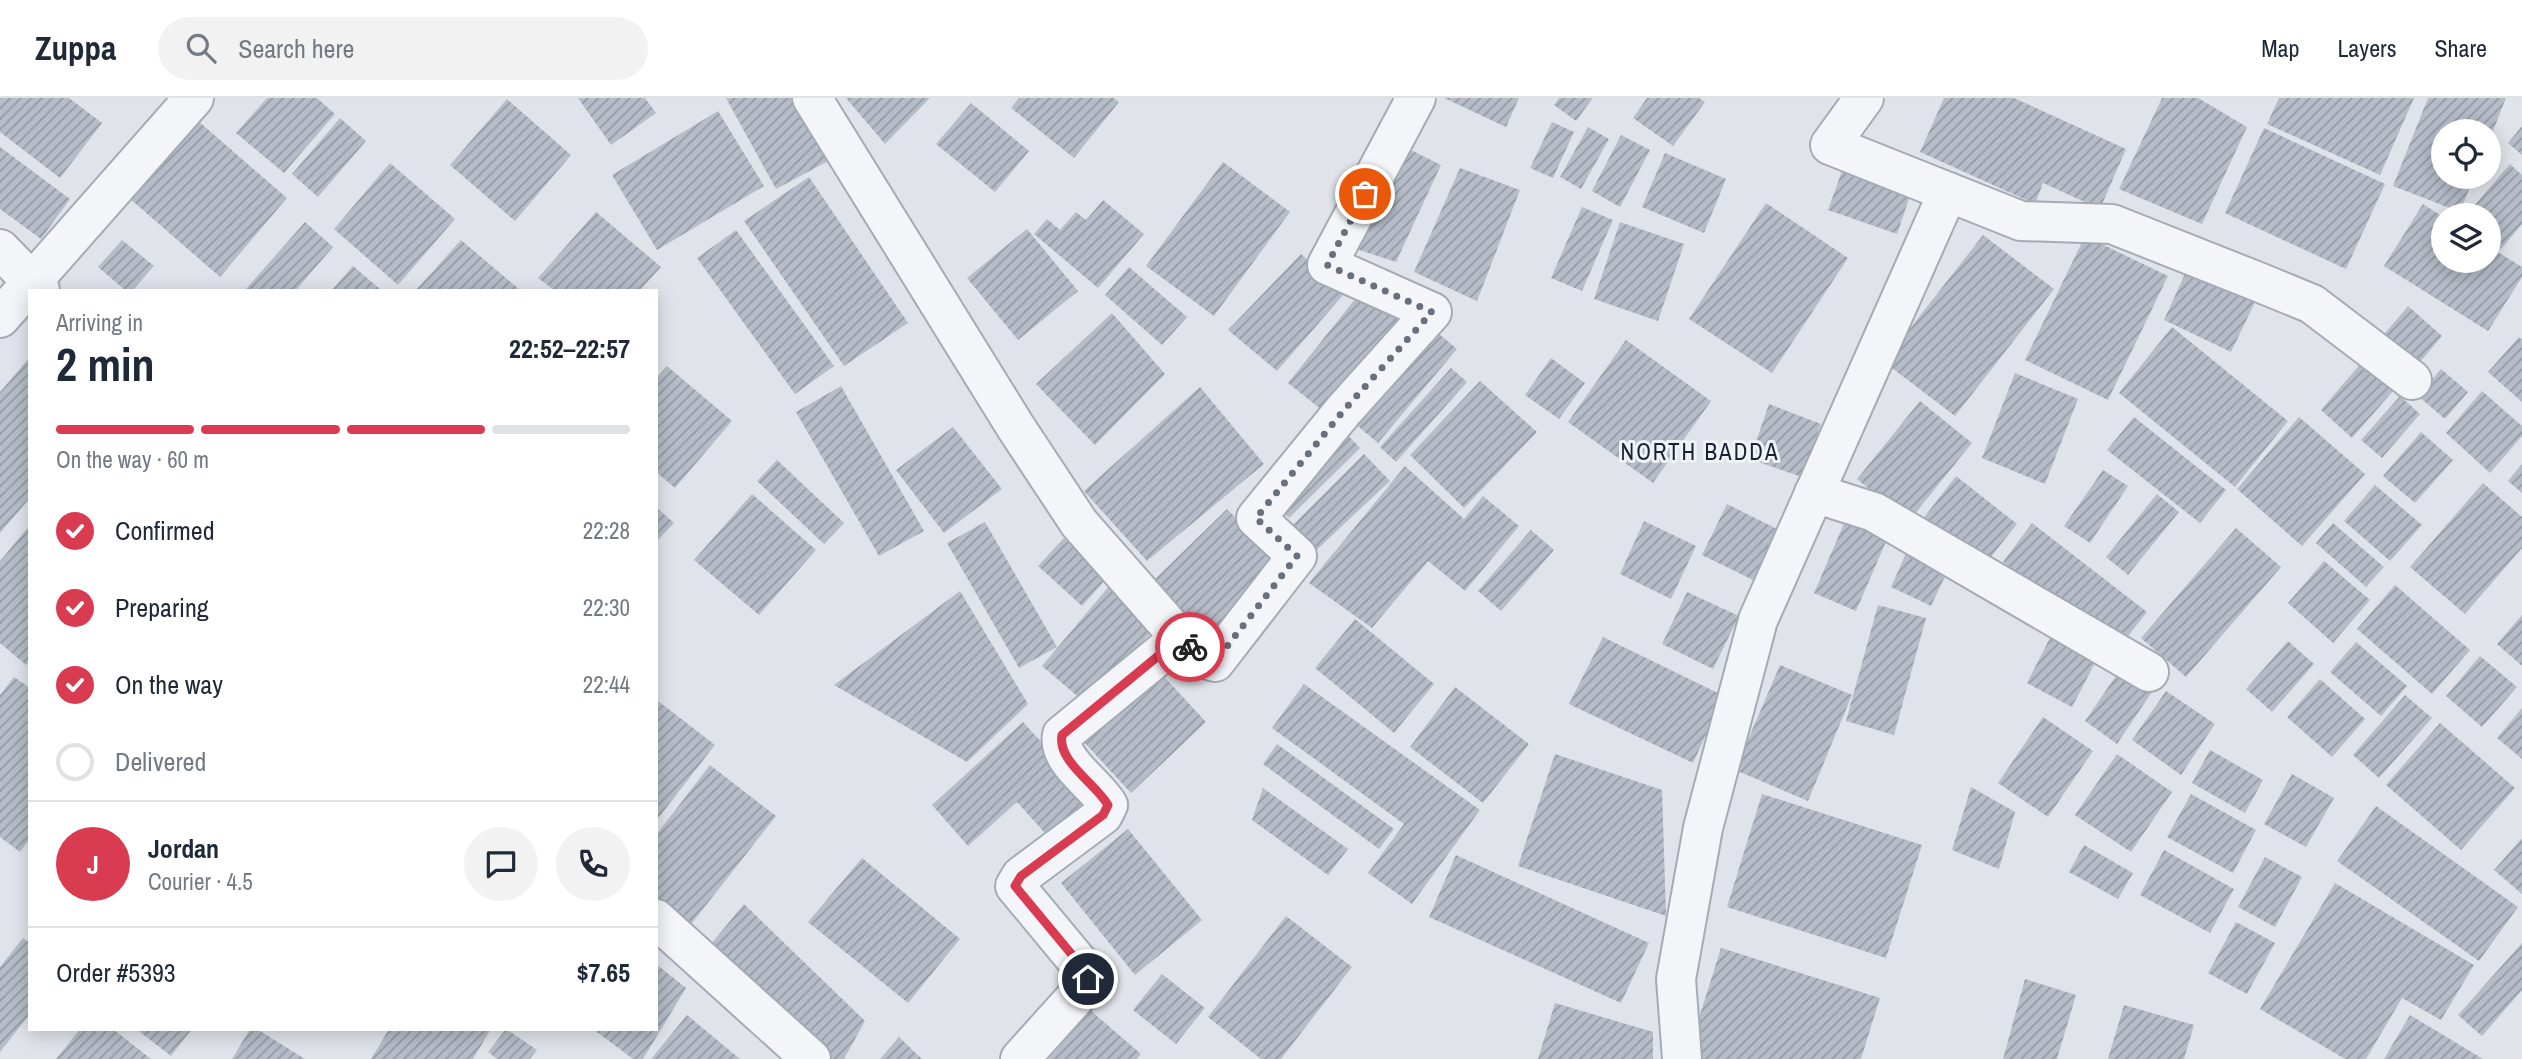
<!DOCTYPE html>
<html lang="en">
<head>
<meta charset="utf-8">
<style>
  :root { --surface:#fff; --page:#f2f2f3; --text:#1f2937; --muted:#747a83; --line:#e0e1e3; --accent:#d93b51 }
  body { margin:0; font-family:"Archivo Narrow",sans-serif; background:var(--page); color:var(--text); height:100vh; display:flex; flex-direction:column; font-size:26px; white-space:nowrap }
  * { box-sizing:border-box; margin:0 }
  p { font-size:23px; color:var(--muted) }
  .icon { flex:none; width:38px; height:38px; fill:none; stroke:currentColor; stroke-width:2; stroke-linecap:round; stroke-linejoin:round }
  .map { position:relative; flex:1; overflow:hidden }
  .panel { position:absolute; left:28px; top:191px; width:630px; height:742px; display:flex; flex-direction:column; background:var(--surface); border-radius:0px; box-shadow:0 4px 18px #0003 }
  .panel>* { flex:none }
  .tools { position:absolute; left:2431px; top:21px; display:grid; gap:14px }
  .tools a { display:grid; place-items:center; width:70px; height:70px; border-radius:50%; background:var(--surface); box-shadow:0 4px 18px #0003; font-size:35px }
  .pin { position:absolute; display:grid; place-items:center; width:60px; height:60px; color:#fff; margin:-30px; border:4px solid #fff; border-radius:50%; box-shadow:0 2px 7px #0007 }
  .courier { position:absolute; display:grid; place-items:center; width:70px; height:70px; margin:-35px; border:5px solid #d93b51; border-radius:50%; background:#fff; color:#222; box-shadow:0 2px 9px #0007 }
  .summary em { font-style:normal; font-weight:700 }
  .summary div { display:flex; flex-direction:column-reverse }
  .summary { display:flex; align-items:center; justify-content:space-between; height:119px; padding:0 28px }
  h1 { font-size:46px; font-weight:700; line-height:52px }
  .bar { display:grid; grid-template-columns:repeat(4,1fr); gap:10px 7px; align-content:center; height:84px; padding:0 28px }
  .bar i { height:9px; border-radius:5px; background:var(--line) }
  .bar .active { background:var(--accent) }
  .bar p { grid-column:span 4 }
  .line { display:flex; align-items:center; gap:18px; padding:0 28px; border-top:2px solid var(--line) }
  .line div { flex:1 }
  .round { display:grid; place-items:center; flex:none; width:74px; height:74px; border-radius:37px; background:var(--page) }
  ol { padding:0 28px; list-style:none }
  li { display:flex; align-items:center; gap:21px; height:77px }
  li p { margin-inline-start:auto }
  li .icon { padding:7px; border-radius:50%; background:var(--accent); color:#fff; stroke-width:4 }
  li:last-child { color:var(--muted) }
  li i { width:38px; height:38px; border:4px solid var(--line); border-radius:50% }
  header { display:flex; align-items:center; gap:42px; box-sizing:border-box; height:98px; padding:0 35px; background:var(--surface); border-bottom:2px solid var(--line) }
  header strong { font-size:33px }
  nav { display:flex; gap:38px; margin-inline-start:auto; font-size:24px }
  .search { width:490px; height:63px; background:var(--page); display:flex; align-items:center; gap:18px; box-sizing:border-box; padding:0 24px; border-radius:38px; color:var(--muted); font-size:26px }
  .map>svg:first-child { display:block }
  .building { fill:url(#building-hatch) }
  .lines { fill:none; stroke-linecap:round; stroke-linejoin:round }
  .street-casing { stroke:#a5abb5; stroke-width:42 }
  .street { stroke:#f3f5f8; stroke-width:38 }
  .done { stroke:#68707d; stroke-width:7; stroke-dasharray:0 12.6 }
  .route { stroke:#d93b51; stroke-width:9 }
  .labels { text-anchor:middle; stroke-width:6; stroke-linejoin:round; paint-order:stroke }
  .quarter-label { font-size:23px; letter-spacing:2px; fill:#192233; stroke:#eff3f7 }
</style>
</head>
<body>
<header>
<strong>Zuppa</strong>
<div class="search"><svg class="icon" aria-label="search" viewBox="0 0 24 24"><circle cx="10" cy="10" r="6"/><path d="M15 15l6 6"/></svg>Search here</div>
<nav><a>Map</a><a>Layers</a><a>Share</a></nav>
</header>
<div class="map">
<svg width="2522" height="961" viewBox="0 0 2522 961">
  <defs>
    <pattern id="building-hatch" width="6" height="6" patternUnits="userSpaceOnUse" patternTransform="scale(1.75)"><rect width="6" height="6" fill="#b6bdc8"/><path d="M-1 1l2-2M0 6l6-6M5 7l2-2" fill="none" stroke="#949aa4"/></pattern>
  </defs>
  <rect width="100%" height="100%" fill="#e0e4ea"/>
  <g class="building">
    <path d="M 0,0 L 69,0 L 102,25 L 60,80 L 0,34 Z"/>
    <path d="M 267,0 L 317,0 L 335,16 L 284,75 L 236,35 Z"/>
    <path d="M 578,0 L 645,0 L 656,15 L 611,47 Z"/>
    <path d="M 726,0 L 798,0 L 832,61 L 776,91 Z"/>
    <path d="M 846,0 L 930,0 L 885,46 Z"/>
    <path d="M 1019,0 L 1114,0 L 1119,4 L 1074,60 L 1011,10 Z"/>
    <path d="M 1444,0 L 1519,0 L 1506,29 Z"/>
    <path d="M 1559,0 L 1593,0 L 1576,23 L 1554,7 Z"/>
    <path d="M 1647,0 L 1699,0 L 1705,4 L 1673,48 L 1633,20 Z"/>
    <path d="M 1944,0 L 2014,0 L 2126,51 L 2100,111 L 2043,85 L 2035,106 L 1920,54 Z"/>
    <path d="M 2162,0 L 2198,0 L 2247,29 L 2202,126 L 2119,91 Z"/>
    <path d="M 2279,0 L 2414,0 L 2380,77 L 2267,26 Z"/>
    <path d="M 2428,0 L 2506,0 L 2489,43 L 2488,33 L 2443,33 L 2443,79 L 2474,79 L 2460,114 L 2393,88 Z"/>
    <path d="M 507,1 L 571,57 L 515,123 L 450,67 Z"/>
    <path d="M 971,5 L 1029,53 L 995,94 L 936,46 Z"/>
    <path d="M 718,13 L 764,88 L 657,152 L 612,77 Z"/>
    <path d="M 340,20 L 366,43 L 318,99 L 292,76 Z"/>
    <path d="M 197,22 L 287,100 L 220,179 L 129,100 Z"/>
    <path d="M 1552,24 L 1574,34 L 1553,80 L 1530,70 Z"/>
    <path d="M 2522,28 L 2522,57 L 2508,45 Z"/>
    <path d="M 1588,29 L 1609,41 L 1581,91 L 1560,79 Z"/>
    <path d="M 2264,30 L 2385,86 L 2346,171 L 2225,115 Z"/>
    <path d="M 1621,37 L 1650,52 L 1620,109 L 1592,93 Z"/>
    <path d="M 1401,47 L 1441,67 L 1396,164 L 1350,149 Z"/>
    <path d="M 0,49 L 70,101 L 41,141 L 0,111 Z"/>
    <path d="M 1665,55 L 1726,81 L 1704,135 L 1642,109 Z"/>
    <path d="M 1223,64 L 1290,114 L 1214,218 L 1146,168 Z"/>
    <path d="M 390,65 L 455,121 L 398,187 L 334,131 Z"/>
    <path d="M 2510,66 L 2522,77 L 2522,126 L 2501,151 L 2488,140 L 2488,117 L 2466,117 Z"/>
    <path d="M 1460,70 L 1520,92 L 1477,203 L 1414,174 Z"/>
    <path d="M 1843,70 L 1911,95 L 1897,136 L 1828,112 Z"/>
    <path d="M 809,79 L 908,225 L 844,268 L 744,123 Z"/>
    <path d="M 1103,102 L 1144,136 L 1098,190 L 1034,136 L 1047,121 L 1060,132 L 1076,114 L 1086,122 Z"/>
    <path d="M 1766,105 L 1848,160 L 1772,275 L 1689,221 Z"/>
    <path d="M 2423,106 L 2443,119 L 2443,163 L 2488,163 L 2488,148 L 2522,169 L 2522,179 L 2488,233 L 2384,168 Z"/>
    <path d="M 1582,109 L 1613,122 L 1582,193 L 1551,180 Z"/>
    <path d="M 596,114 L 661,169 L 640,192 L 554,192 L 538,180 Z"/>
    <path d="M 305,124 L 333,149 L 296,192 L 245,192 Z"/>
    <path d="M 1620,124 L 1684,146 L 1658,223 L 1594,201 Z"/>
    <path d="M 1027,131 L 1078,193 L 1018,242 L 967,180 Z"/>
    <path d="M 736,132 L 834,268 L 795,296 L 697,160 Z"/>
    <path d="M 1983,137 L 2054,191 L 1955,318 L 1884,264 Z"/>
    <path d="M 2085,138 L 2168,178 L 2108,302 L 2025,262 Z"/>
    <path d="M 122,142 L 154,168 L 133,192 L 125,192 L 98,169 Z"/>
    <path d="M 461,142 L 520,192 L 416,192 Z"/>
    <path d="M 1301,156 L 1345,195 L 1277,273 L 1228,232 Z"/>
    <path d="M 353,168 L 381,192 L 332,192 Z"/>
    <path d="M 1129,169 L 1187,219 L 1162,247 L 1105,197 Z"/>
    <path d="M 2188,169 L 2256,202 L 2231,254 L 2164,222 Z"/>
    <path d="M 1364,190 L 1403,222 L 1327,316 L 1288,285 Z"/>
    <path d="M 2408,208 L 2442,238 L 2415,270 L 2381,240 Z"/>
    <path d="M 1112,215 L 1165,276 L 1095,347 L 1036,286 Z"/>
    <path d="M 1427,226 L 1457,251 L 1378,345 L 1348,320 Z"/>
    <path d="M 2172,229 L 2288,323 L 2235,389 L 2119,295 Z"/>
    <path d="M 2519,239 L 2522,242 L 2522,304 L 2488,274 Z"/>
    <path d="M 1626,242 L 1711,303 L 1653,385 L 1568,324 Z"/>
    <path d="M 2368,257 L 2400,285 L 2352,340 L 2321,312 Z"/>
    <path d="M 30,259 L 30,400 L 0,435 L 0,294 Z"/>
    <path d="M 1551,260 L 1585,285 L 1559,321 L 1525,297 Z"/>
    <path d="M 667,268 L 732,323 L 675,390 L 656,374 L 656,280 Z"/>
    <path d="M 1451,270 L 1467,284 L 1396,364 L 1380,349 Z"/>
    <path d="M 2441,271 L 2468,294 L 2445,321 L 2418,298 Z"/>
    <path d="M 2015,275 L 2078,301 L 2045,386 L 1982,360 Z"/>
    <path d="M 1480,283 L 1537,334 L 1464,410 L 1410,357 Z"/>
    <path d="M 841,288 L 924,433 L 879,458 L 796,314 Z"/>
    <path d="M 1200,289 L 1264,366 L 1147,463 L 1084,393 Z"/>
    <path d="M 2482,293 L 2522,328 L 2522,338 L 2490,375 L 2446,335 Z"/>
    <path d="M 2400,298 L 2420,316 L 2382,360 L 2361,342 Z"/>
    <path d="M 1920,303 L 1972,345 L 1909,423 L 1857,381 Z"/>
    <path d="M 1769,306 L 1821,326 L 1802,379 L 1750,361 Z"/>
    <path d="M 2134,319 L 2226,392 L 2200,425 L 2107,352 Z"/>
    <path d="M 2299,319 L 2365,376 L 2302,448 L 2237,391 Z"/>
    <path d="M 953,329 L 1002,391 L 944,435 L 896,372 Z"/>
    <path d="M 1340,329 L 1360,350 L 1289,420 L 1273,405 Z"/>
    <path d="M 2421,334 L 2453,362 L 2415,405 L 2383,378 Z"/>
    <path d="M 1364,356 L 1390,383 L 1307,461 L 1281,439 Z"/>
    <path d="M 777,362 L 844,425 L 824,446 L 757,383 Z"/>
    <path d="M 2522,366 L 2522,395 L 2508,383 Z"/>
    <path d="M 1405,368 L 1464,421 L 1483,398 L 1519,428 L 1465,493 L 1428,463 L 1372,530 L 1309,485 Z"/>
    <path d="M 2103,372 L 2128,388 L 2090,445 L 2064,428 Z"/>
    <path d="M 1956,378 L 2017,426 L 1983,469 L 1922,422 Z"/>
    <path d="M 2483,385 L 2522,419 L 2522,450 L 2465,516 L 2410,469 Z"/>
    <path d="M 2375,387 L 2422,427 L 2390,463 L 2344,423 Z"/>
    <path d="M 752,396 L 816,452 L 759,517 L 694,462 Z"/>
    <path d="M 2157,396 L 2179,414 L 2128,477 L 2106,459 Z"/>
    <path d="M 1727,406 L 1779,432 L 1755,483 L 1702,457 Z"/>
    <path d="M 656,409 L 674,425 L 656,444 Z"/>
    <path d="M 1227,411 L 1281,466 L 1204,542 L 1150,486 Z"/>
    <path d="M 1846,421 L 1888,439 L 1856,513 L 1814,495 Z"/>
    <path d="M 1644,423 L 1696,448 L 1671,501 L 1620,476 Z"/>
    <path d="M 985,424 L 1057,549 L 1019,570 L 947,445 Z"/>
    <path d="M 2032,425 L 2147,514 L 2117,552 L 2003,464 Z"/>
    <path d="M 2333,425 L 2384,469 L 2366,489 L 2316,445 Z"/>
    <path d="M 30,427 L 30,563 L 26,567 L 0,545 L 0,463 Z"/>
    <path d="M 2236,430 L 2281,469 L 2186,579 L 2141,540 Z"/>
    <path d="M 1531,432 L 1554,452 L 1501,513 L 1478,493 Z"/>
    <path d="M 1064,440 L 1108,479 L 1082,508 L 1038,468 Z"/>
    <path d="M 1908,451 L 1949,470 L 1931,508 L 1891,489 Z"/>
    <path d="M 2324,463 L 2370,502 L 2333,545 L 2288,505 Z"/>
    <path d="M 1110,487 L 1157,527 L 1089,608 L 1042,568 Z"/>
    <path d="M 2395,487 L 2470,552 L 2432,596 L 2357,531 Z"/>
    <path d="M 960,493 L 1028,606 L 967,664 L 834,587 Z"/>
    <path d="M 1687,494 L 1739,518 L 1713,571 L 1662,546 Z"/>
    <path d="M 1878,507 L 1926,520 L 1894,637 L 1846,623 Z"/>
    <path d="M 2522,517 L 2522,568 L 2497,546 Z"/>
    <path d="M 1355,521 L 1434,586 L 1394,635 L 1315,570 Z"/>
    <path d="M 1603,539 L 1724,598 L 1693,665 L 1569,606 Z"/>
    <path d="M 2050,540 L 2096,563 L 2072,609 L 2027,585 Z"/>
    <path d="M 2288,543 L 2314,566 L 2272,614 L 2246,591 Z"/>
    <path d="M 2356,544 L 2407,588 L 2381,618 L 2330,574 Z"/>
    <path d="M 2480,558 L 2517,589 L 2482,629 L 2446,598 Z"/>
    <path d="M 1780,567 L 1852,597 L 1808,703 L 1735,672 Z"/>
    <path d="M 1158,572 L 1206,624 L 1131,695 L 1083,643 Z"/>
    <path d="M 2120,572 L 2152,594 L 2117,646 L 2085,623 Z"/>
    <path d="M 14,579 L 30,590 L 30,741 L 20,754 L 0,739 L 0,597 Z"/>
    <path d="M 2320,581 L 2365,621 L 2332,659 L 2287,619 Z"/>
    <path d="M 1304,586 L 1480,712 L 1412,806 L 1368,775 L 1404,726 L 1272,630 Z"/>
    <path d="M 1455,589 L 1529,646 L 1483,705 L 1410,649 Z"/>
    <path d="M 2166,593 L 2215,626 L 2181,677 L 2132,642 Z"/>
    <path d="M 2405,597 L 2432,620 L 2379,680 L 2353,657 Z"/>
    <path d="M 658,603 L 715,647 L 656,723 L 656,605 Z"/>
    <path d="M 2522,610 L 2522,661 L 2497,640 Z"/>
    <path d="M 2043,619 L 2093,653 L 2048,719 L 1998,685 Z"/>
    <path d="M 1023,624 L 1097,705 L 1053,744 L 1017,704 L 968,748 L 932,707 Z"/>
    <path d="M 2440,625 L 2515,690 L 2461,752 L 2386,687 Z"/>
    <path d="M 1277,646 L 1394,731 L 1379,751 L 1263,666 Z"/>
    <path d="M 2210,652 L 2263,682 L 2245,715 L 2192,685 Z"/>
    <path d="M 1555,656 L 1662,692 L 1666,818 L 1518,768 Z"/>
    <path d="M 2117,656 L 2172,694 L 2131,754 L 2075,717 Z"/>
    <path d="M 710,667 L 776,718 L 689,829 L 656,803 L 656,737 Z"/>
    <path d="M 2292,676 L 2334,700 L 2306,749 L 2264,726 Z"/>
    <path d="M 1971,689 L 2015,714 L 1999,771 L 1952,752 Z"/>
    <path d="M 1263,690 L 1348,751 L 1328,777 L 1252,722 Z"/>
    <path d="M 1762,696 L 1922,747 L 1886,860 L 1727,809 Z"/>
    <path d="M 2191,696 L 2256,732 L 2233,775 L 2167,739 Z"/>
    <path d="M 2376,708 L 2518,809 L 2479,863 L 2337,763 Z"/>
    <path d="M 1128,731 L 1202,822 L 1135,877 L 1061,785 Z"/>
    <path d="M 2522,740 L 2522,796 L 2494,772 Z"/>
    <path d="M 2084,747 L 2133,775 L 2118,801 L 2069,774 Z"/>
    <path d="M 2164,752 L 2234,791 L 2210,835 L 2140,797 Z"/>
    <path d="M 1456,757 L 1649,845 L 1621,905 L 1429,819 Z"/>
    <path d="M 2265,759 L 2302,779 L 2275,829 L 2238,809 Z"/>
    <path d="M 862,760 L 960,841 L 908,905 L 808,824 Z"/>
    <path d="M 2335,785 L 2474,867 L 2441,922 L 2402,900 L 2366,961 L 2345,961 L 2260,911 Z"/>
    <path d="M 744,806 L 865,923 L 844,961 L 827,961 L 706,852 Z"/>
    <path d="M 1286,818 L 1352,869 L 1281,961 L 1261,961 L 1208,919 Z"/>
    <path d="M 2236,824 L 2275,845 L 2247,896 L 2208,875 Z"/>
    <path d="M 23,840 L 30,845 L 30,916 L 0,954 L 0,869 Z"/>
    <path d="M 2522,845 L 2522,892 L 2482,938 L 2458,917 Z"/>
    <path d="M 1721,850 L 1880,900 L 1861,961 L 1686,961 Z"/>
    <path d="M 656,866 L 686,890 L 643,961 L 633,961 L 593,931 L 656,931 Z"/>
    <path d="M 1162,876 L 1205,910 L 1176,946 L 1133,912 Z"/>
    <path d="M 2025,881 L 2076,897 L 2057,961 L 2003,961 Z"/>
    <path d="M 1555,905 L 1653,934 L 1653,961 L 1538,961 Z"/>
    <path d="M 2124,907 L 2194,927 L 2184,961 L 2108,961 Z"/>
    <path d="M 1090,912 L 1141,956 L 1137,961 L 1049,961 Z"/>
    <path d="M 687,917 L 740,961 L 651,961 Z"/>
    <path d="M 2410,917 L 2483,961 L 2384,961 Z"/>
    <path d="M 80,931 L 113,931 L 151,961 L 56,961 Z"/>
    <path d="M 136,931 L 192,931 L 171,958 Z"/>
    <path d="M 250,931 L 257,931 L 305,961 L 232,961 Z"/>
    <path d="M 389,931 L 491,931 L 473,961 L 371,961 Z"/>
    <path d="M 506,931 L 537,952 L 530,961 L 497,961 L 488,954 Z"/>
    <path d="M 899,939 L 922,961 L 880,961 Z"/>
  </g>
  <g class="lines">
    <g class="street-casing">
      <g id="street">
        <path d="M 812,0 L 1015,328 L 1079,425 L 1180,540 L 1205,561 L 1215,564 L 1297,458 L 1256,420 L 1344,312 L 1432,214 L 1327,167 L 1416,0"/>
        <path d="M 1864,0 L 1830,47 L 2021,123 L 2112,126 L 2256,183 L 2312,206 L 2412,282"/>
        <path d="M 0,151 L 40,192"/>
        <path d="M 0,220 L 194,0"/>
        <path d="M 1814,395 L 1874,414 L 2149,574"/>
        <path d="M 656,821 L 811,961"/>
        <path d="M 1020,961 L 1083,891 L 1088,881 L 1083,870 L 1015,788 L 1021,778 L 1103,717 L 1108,707 C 1095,685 1057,663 1062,637 L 1180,540"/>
        <path d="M 1682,961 L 1676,881 L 1703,730 L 1758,522 L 1948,94"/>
      </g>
    </g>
    <use href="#street" class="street"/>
  </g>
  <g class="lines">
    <path class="done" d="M 1190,549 L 1205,561 L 1215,564 L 1297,458 L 1256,420 L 1344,312 L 1432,214 L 1327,167 L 1365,96"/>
    <path class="route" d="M 1088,881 L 1083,870 L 1015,788 L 1021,778 L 1103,717 L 1108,707 C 1095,685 1057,663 1062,637 L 1180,540 L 1190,549"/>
  </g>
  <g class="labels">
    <g class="quarter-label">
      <text x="1700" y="362">NORTH BADDA</text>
    </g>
  </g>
</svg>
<div class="tools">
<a><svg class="icon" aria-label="locate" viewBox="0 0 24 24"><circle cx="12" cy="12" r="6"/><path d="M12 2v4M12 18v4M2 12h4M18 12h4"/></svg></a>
<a><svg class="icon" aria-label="layers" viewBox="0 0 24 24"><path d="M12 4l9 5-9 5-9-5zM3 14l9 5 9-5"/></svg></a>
</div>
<div class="pin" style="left:1365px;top:96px;background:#ea580c"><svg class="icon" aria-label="bag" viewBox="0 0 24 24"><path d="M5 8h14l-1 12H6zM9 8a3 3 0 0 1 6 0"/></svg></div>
<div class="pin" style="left:1088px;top:881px;background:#1f2937"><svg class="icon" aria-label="home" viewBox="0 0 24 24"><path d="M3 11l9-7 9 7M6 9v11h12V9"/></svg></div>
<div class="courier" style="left:1190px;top:549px"><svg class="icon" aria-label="bike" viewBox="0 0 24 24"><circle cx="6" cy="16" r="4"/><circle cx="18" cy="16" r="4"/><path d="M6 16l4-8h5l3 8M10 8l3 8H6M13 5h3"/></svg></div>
<section class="panel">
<div class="summary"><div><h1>2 min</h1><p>Arriving in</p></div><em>22:52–22:57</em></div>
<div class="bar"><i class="active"></i><i class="active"></i><i class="active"></i><i></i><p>On the way · 60 m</p></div>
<ol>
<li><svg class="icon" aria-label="check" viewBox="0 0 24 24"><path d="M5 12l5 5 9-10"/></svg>Confirmed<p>22:28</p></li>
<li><svg class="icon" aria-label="check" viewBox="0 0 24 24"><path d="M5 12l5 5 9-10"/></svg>Preparing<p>22:30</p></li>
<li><svg class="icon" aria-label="check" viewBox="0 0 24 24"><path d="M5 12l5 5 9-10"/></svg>On the way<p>22:44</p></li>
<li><i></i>Delivered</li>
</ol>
<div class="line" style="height:126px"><b class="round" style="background:var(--accent);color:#fff">J</b><div><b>Jordan</b><p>Courier · 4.5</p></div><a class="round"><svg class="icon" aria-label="chat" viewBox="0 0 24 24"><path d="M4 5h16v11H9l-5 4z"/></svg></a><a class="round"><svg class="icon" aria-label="phone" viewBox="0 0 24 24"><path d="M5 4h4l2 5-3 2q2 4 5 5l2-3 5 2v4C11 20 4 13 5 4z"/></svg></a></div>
<div class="line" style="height:91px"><div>Order #5393</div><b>$7.65</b></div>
</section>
</div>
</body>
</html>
